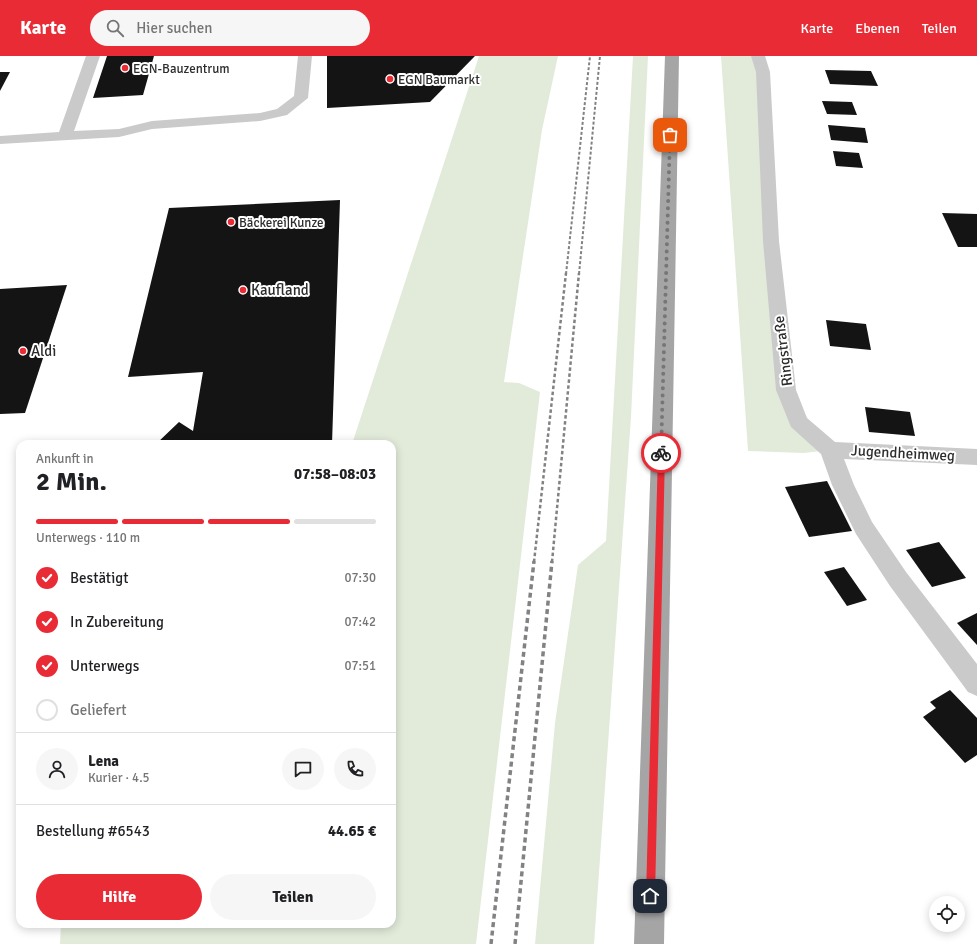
<!DOCTYPE html>
<html lang="de">
<head>
<meta charset="utf-8">
<style>
  :root { --surface:#fff; --page:#f6f6f6; --text:#202124; --muted:#757577; --line:#e0e0e0; --accent:#e82b35 }
  body { margin:0; font-family:Signika,sans-serif; background:var(--page); color:var(--text); height:100vh; display:flex; flex-direction:column; font-size:15px; white-space:nowrap }
  * { box-sizing:border-box; margin:0 }
  p { font-size:13px; color:var(--muted) }
  .icon { flex:none; width:22px; height:22px; fill:none; stroke:currentColor; stroke-width:2; stroke-linecap:round; stroke-linejoin:round }
  .map { position:relative; flex:1; overflow:hidden }
  .details { position:absolute; left:16px; top:384px; width:380px; height:488px; display:flex; flex-direction:column; background:var(--surface); border-radius:12px; box-shadow:0 2px 10px #0003 }
  .details>* { flex:none }
  .controls { position:absolute; left:929px; top:840px; display:grid; gap:8px }
  .controls a { display:grid; place-items:center; width:36px; height:36px; border-radius:50%; background:var(--surface); box-shadow:0 2px 10px #0003; font-size:20px }
  .pin { position:absolute; display:grid; place-items:center; width:34px; height:34px; color:#fff; margin:-17px; border-radius:8px; box-shadow:0 2px 6px #0006 }
  .courier { position:absolute; display:grid; place-items:center; width:40px; height:40px; margin:-20px; border:3px solid #e82b35; border-radius:50%; background:#fff; color:#222; box-shadow:0 1px 5px #0007 }
  .headline em { font-style:normal; font-weight:700 }
  .headline div { display:flex; flex-direction:column-reverse }
  .headline { display:flex; align-items:center; justify-content:space-between; height:68px; padding:0 20px }
  h1 { font-size:26px; font-weight:700; line-height:30px }
  .bar { display:grid; grid-template-columns:repeat(4,1fr); gap:6px 4px; align-content:center; height:48px; padding:0 20px }
  .bar i { height:5px; border-radius:3px; background:var(--line) }
  .bar .selected { background:var(--accent) }
  .bar p { grid-column:span 4 }
  .line { display:flex; align-items:center; gap:10px; padding:0 20px; border-top:1px solid var(--line) }
  .line div { flex:1 }
  .round { display:grid; place-items:center; flex:none; width:42px; height:42px; border-radius:21px; background:var(--page) }
  ol { padding:0 20px; list-style:none }
  li { display:flex; align-items:center; gap:12px; height:44px }
  li p { margin-inline-start:auto }
  li .icon { padding:4px; border-radius:50%; background:var(--accent); color:#fff; stroke-width:4 }
  li:last-child { color:var(--muted) }
  li i { width:22px; height:22px; border:2px solid var(--line); border-radius:50% }
  .primary-button { display:flex; gap:8px; margin-top:auto; padding:8px 20px }
  .primary-button a { flex:1; height:46px; border-radius:24px; background:var(--accent); color:#fff; font-size:16px; font-weight:700; line-height:46px; text-align:center }
  .primary-button a+a { background:var(--page); color:var(--text) }
  header { display:flex; align-items:center; gap:24px; box-sizing:border-box; height:56px; padding:0 20px; background:var(--accent); color:#fff }
  header strong { font-size:19px }
  nav { display:flex; gap:22px; margin-inline-start:auto; font-size:14px }
  .search { width:280px; height:36px; background:var(--page); display:flex; align-items:center; gap:10px; box-sizing:border-box; padding:0 14px; border-radius:22px; color:var(--muted); font-size:15px }
  .map>svg:first-child { display:block }
  .green { fill:#e2ebda }
  .building { fill:#141414 }
  .lines { fill:none; stroke-linecap:round; stroke-linejoin:round }
  .minor { fill:#cacaca; fill-rule:evenodd }
  .major { fill:#a5a5a5; fill-rule:evenodd }
  .rail-far2 { stroke:#828282; stroke-width:2; stroke-dasharray:3 2; stroke-linecap:butt }
  .rail-far1 { stroke:#828282; stroke-width:2.5; stroke-dasharray:3.5 2.5; stroke-linecap:butt }
  .rail { stroke:#828282; stroke-width:3.5; stroke-dasharray:5 3.5; stroke-linecap:butt }
  .route { fill:#e82b35 }
  .done { stroke:#767676; stroke-width:4; stroke-dasharray:0 7.2 }
  .poi-dot { fill:#e82b35; stroke:#fff; stroke-width:1.5 }
  .labels { text-anchor:middle; stroke-width:4; stroke-linejoin:round; paint-order:stroke }
  .far-poi-label { font-size:13px; fill:#2d2d2d; stroke:#fff; text-anchor:start }
  .poi-label { font-size:15px; fill:#2d2d2d; stroke:#fff; text-anchor:start }
  .street-label { font-size:15px; fill:#2d2d2d; stroke:#fff }
</style>
</head>
<body>
<header>
<strong>Karte</strong>
<div class="search"><svg class="icon" aria-label="search" viewBox="0 0 24 24"><circle cx="10" cy="10" r="6"/><path d="M15 15l6 6"/></svg>Hier suchen</div>
<nav><a>Karte</a><a>Ebenen</a><a>Teilen</a></nav>
</header>
<div class="map">
<svg width="977" height="888" viewBox="0 0 977 888">
  <rect width="100%" height="100%" fill="#fff"/>
  <g class="green">
    <path d="M 479,0 L 558,0 L 542,74 L 504,326 L 519,327 L 540,336 L 476,888 L 60,888 L 61,868 L 392,868 L 392,388 L 352,388 Z"/>
    <path d="M 633,0 L 648,0 L 631,361 L 594,888 L 535,888 L 555,667 L 578,509 L 606,485 Z"/>
    <path d="M 721,0 L 758,0 L 786,333 L 830,394 L 804,397 L 748,395 Z"/>
  </g>
  <g class="building">
    <path d="M 107,0 L 154,0 L 143,39 L 93,42 Z"/>
    <path d="M 327,0 L 475,0 L 430,46 L 327,52 Z"/>
    <path d="M 825,14 L 871,15 L 878,30 L 830,28 Z"/>
    <path d="M 0,16 L 10,16 L 0,35 Z"/>
    <path d="M 822,45 L 852,46 L 857,59 L 827,58 Z"/>
    <path d="M 828,69 L 865,72 L 868,87 L 831,84 Z"/>
    <path d="M 833,95 L 859,97 L 863,112 L 836,110 Z"/>
    <path d="M 340,144 L 332,388 L 156,388 L 179,366 L 193,375 L 203,316 L 128,321 L 169,152 Z"/>
    <path d="M 942,157 L 977,158 L 977,191 L 958,191 Z"/>
    <path d="M 67,229 L 25,357 L 0,358 L 0,233 Z"/>
    <path d="M 826,264 L 866,268 L 871,294 L 830,290 Z"/>
    <path d="M 865,351 L 910,356 L 915,380 L 869,376 Z"/>
    <path d="M 827,425 L 852,475 L 809,481 L 785,431 Z"/>
    <path d="M 939,486 L 966,522 L 932,531 L 906,494 Z"/>
    <path d="M 844,511 L 867,544 L 847,550 L 824,516 Z"/>
    <path d="M 977,557 L 977,589 L 957,567 Z"/>
    <path d="M 950,634 L 977,662 L 977,699 L 965,707 L 923,661 L 936,652 L 930,646 Z"/>
  </g>
  <g class="lines">
    <g class="minor">
      <path d="M 86,0 L 100,0 L 74,75 L 119,73 L 152,65 L 260,57 L 277,53 L 294,40 L 298,0 L 312,0 L 308,42 L 287,59 L 260,65 L 152,73 L 119,81 L 0,88 L 0,80 L 59,76 Z"/>
      <path d="M 751,0 L 765,0 L 770,16 L 779,185 L 796,334 L 807,362 L 835,386 L 977,393 L 977,409 L 844,403 L 854,429 L 872,466 L 906,516 L 977,608 L 977,640 L 968,636 L 890,530 L 856,478 L 832,429 L 821,398 L 791,371 L 776,334 L 763,185 L 756,16 Z"/>
    </g>
    <path class="major" d="M 665,0 L 679,0 L 664,888 L 634,888 Z"/>
    <g class="rail-far2">
      <path d="M 566,218 L 590,0"/>
      <path d="M 579,218 L 600,0"/>
    </g>
    <g class="rail-far1">
      <path d="M 534,506 L 566,217"/>
      <path d="M 552,506 L 579,217"/>
    </g>
    <g class="rail">
      <path d="M 491,888 L 534,505"/>
      <path d="M 515,888 L 552,505"/>
    </g>
  </g>
  <path class="route" d="M 661,395 L 665,397 L 655,840 L 653,844 L 650,845 L 647,844 L 646,840 L 658,397 Z"/>
  <g class="lines">
    <path class="done" d="M 661,397 L 670,79"/>
  </g>
  <g class="poi-dot">
    <circle cx="125" cy="12" r="4"/>
    <circle cx="390" cy="23" r="4"/>
    <circle cx="231" cy="166" r="4"/>
    <circle cx="243" cy="234" r="4"/>
    <circle cx="23" cy="295" r="4"/>
  </g>
  <g class="labels">
    <g class="far-poi-label">
      <text x="133" y="17">EGN-Bauzentrum</text>
      <text x="398" y="28">EGN Baumarkt</text>
      <text x="239" y="171">Bäckerei Kunze</text>
    </g>
    <g class="poi-label">
      <text x="251" y="239">Kaufland</text>
      <text x="31" y="300">Aldi</text>
    </g>
    <g class="street-label">
      <text transform="translate(783 295) rotate(-97)" y="5">Ringstraße</text>
      <text transform="translate(903 397) rotate(3)" y="5">Jugendheimweg</text>
    </g>
  </g>
</svg>
<div class="controls">
<a><svg class="icon" aria-label="locate" viewBox="0 0 24 24"><circle cx="12" cy="12" r="6"/><path d="M12 2v4M12 18v4M2 12h4M18 12h4"/></svg></a>
</div>
<div class="pin" style="left:670px;top:79px;background:#ea580c"><svg class="icon" aria-label="bag" viewBox="0 0 24 24"><path d="M5 8h14l-1 12H6zM9 8a3 3 0 0 1 6 0"/></svg></div>
<div class="pin" style="left:650px;top:840px;background:#1f2937"><svg class="icon" aria-label="home" viewBox="0 0 24 24"><path d="M3 11l9-7 9 7M6 9v11h12V9"/></svg></div>
<div class="courier" style="left:661px;top:397px"><svg class="icon" aria-label="bike" viewBox="0 0 24 24"><circle cx="6" cy="16" r="4"/><circle cx="18" cy="16" r="4"/><path d="M6 16l4-8h5l3 8M10 8l3 8H6M13 5h3"/></svg></div>
<section class="details">
<div class="headline"><div><h1>2 Min.</h1><p>Ankunft in</p></div><em>07:58–08:03</em></div>
<div class="bar"><i class="selected"></i><i class="selected"></i><i class="selected"></i><i></i><p>Unterwegs · 110 m</p></div>
<ol>
<li><svg class="icon" aria-label="check" viewBox="0 0 24 24"><path d="M5 12l5 5 9-10"/></svg>Bestätigt<p>07:30</p></li>
<li><svg class="icon" aria-label="check" viewBox="0 0 24 24"><path d="M5 12l5 5 9-10"/></svg>In Zubereitung<p>07:42</p></li>
<li><svg class="icon" aria-label="check" viewBox="0 0 24 24"><path d="M5 12l5 5 9-10"/></svg>Unterwegs<p>07:51</p></li>
<li><i></i>Geliefert</li>
</ol>
<div class="line" style="height:72px"><a class="round"><svg class="icon" aria-label="person" viewBox="0 0 24 24"><circle cx="12" cy="8" r="4"/><path d="M4 21q1-7 8-7t8 7"/></svg></a><div><b>Lena</b><p>Kurier · 4.5</p></div><a class="round"><svg class="icon" aria-label="chat" viewBox="0 0 24 24"><path d="M4 5h16v11H9l-5 4z"/></svg></a><a class="round"><svg class="icon" aria-label="phone" viewBox="0 0 24 24"><path d="M5 4h4l2 5-3 2q2 4 5 5l2-3 5 2v4C11 20 4 13 5 4z"/></svg></a></div>
<div class="line" style="height:52px"><div>Bestellung #6543</div><b>44.65 €</b></div>
<div class="primary-button"><a>Hilfe</a><a>Teilen</a></div>
</section>
</div>
</body>
</html>
